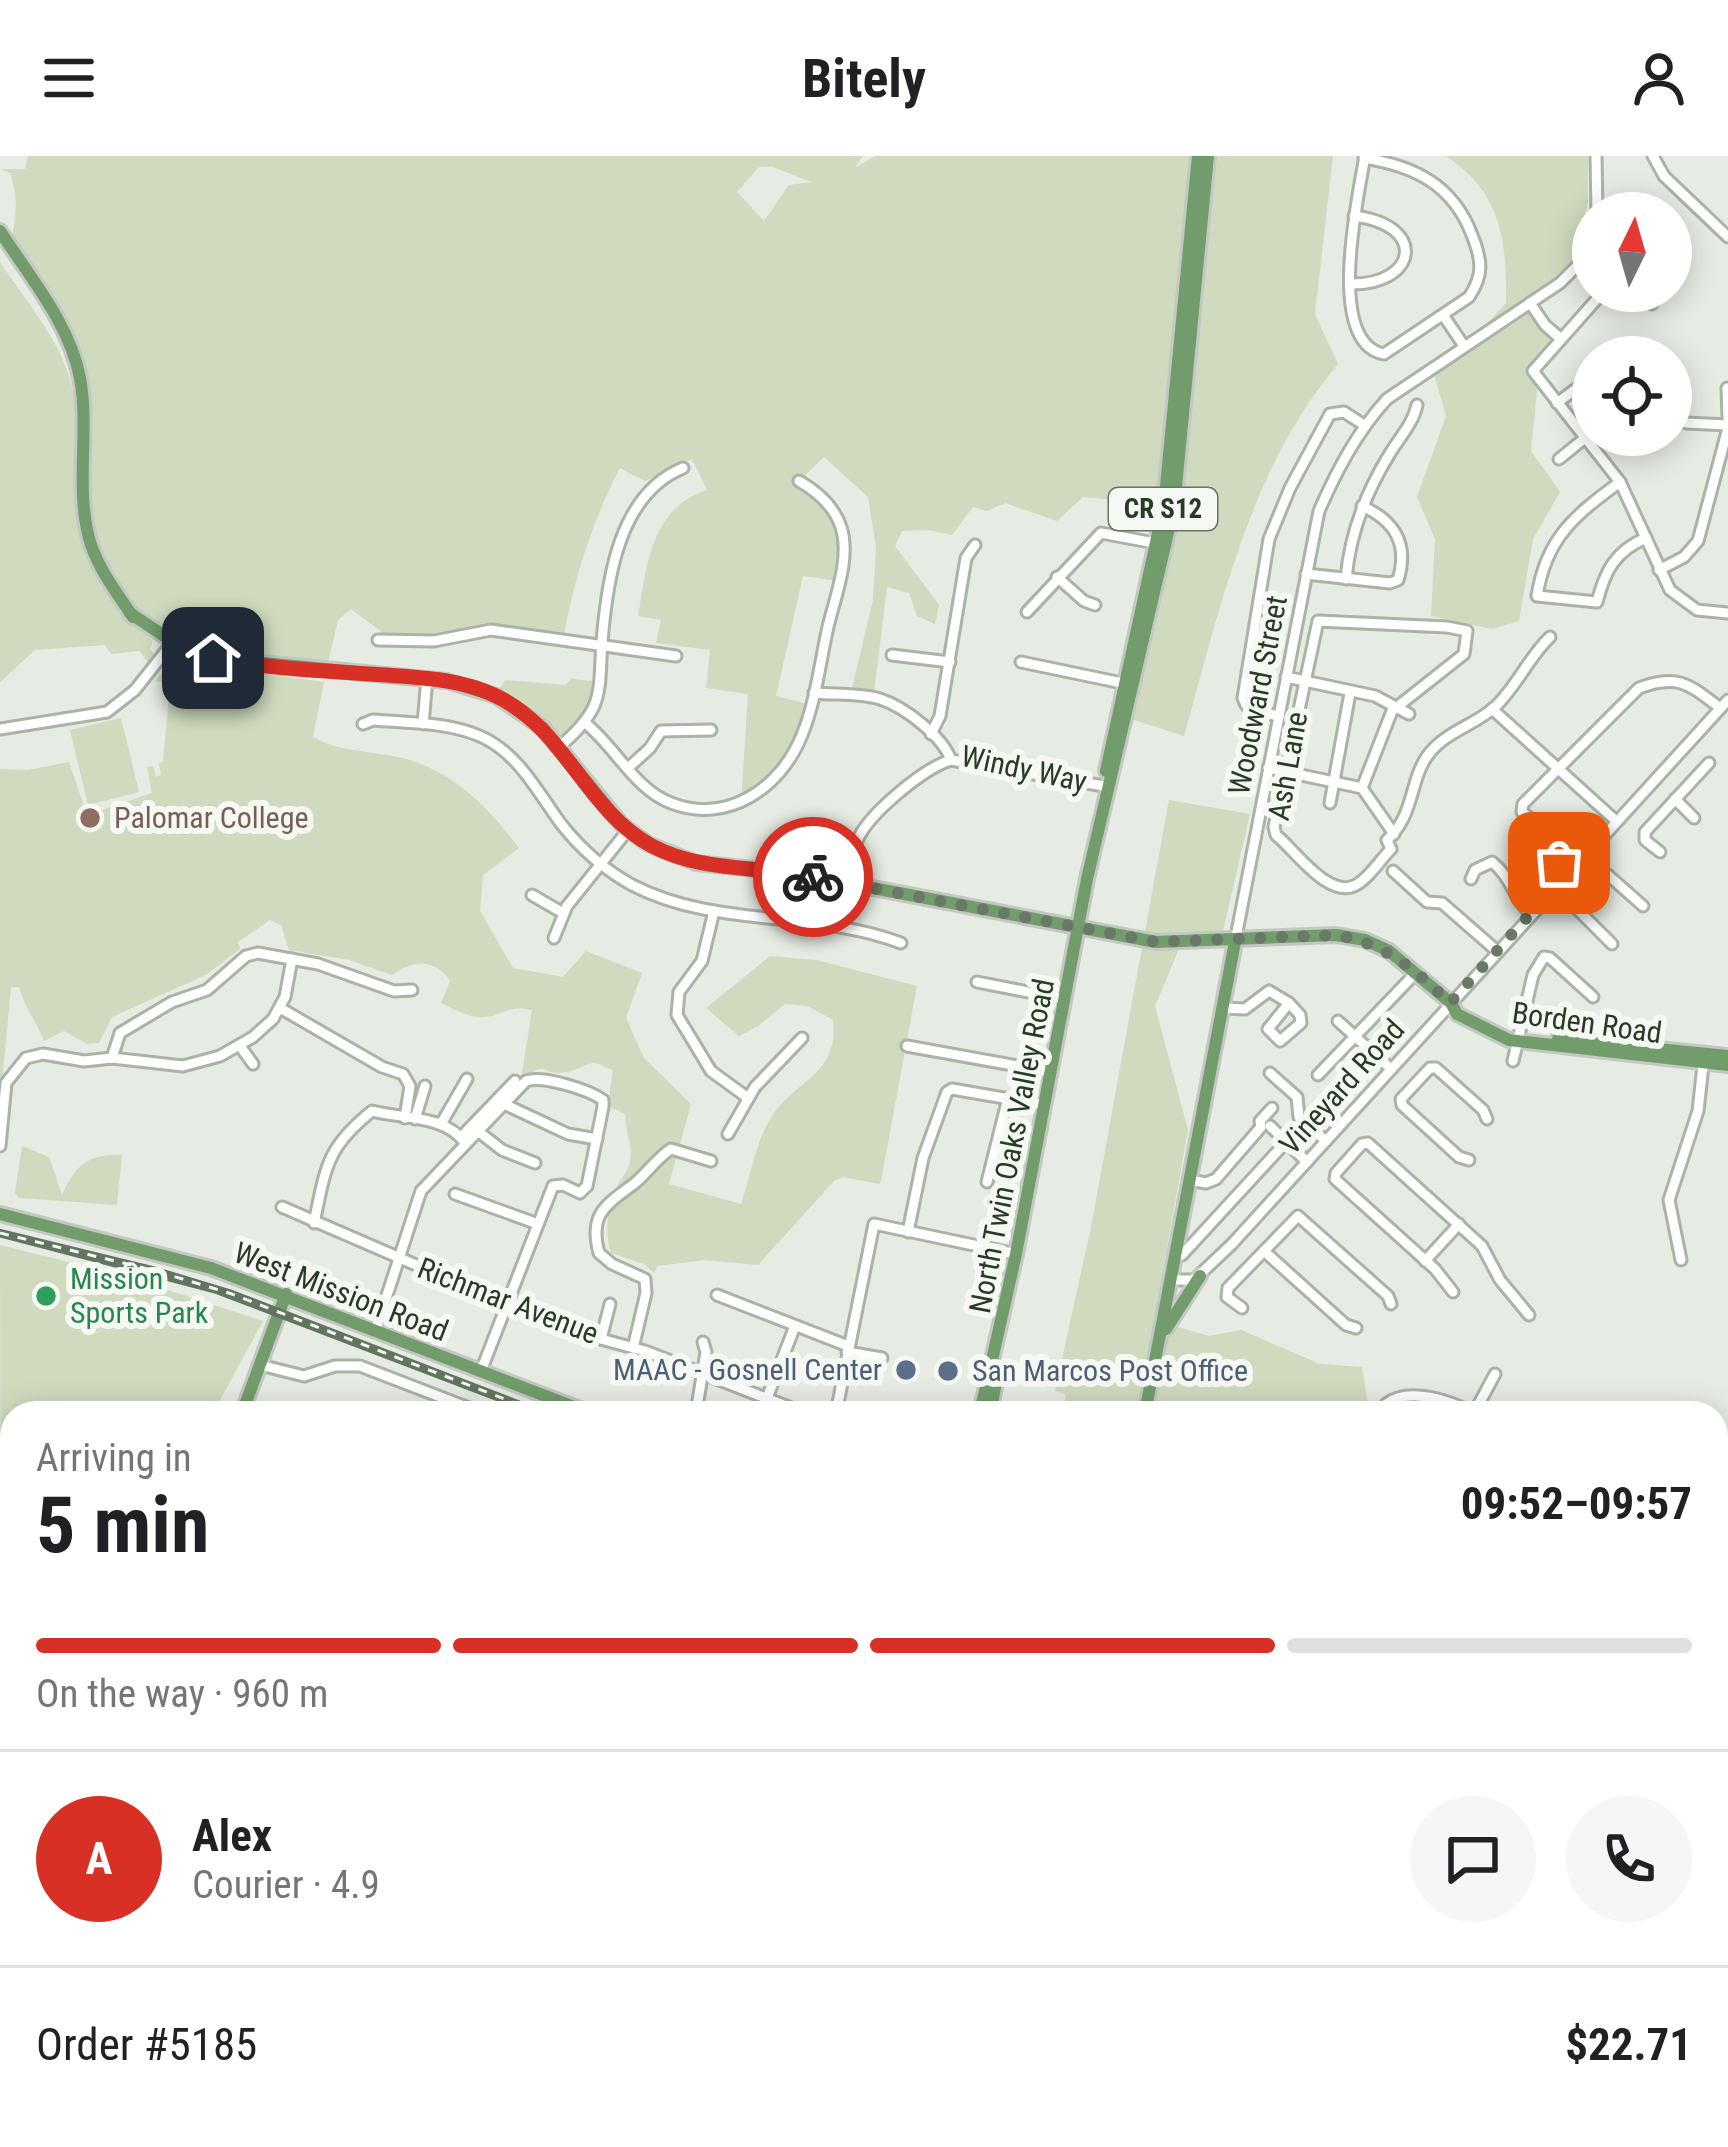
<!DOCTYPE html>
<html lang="en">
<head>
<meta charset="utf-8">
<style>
  :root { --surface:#fff; --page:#f6f6f6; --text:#202124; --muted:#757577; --line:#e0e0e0; --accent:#d93025 }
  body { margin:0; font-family:"Roboto Condensed",sans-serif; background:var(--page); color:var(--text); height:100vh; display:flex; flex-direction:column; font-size:45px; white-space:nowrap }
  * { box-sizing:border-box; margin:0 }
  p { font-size:39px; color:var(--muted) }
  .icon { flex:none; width:66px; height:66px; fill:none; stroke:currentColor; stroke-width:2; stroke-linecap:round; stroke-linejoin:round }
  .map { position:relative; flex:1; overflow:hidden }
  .panel { position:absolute; left:0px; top:1245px; width:1728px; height:747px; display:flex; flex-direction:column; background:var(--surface); border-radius:36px 36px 0 0; box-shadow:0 6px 30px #0003 }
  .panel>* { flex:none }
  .needle { width:78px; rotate:5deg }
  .controls { position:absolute; left:1572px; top:36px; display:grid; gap:24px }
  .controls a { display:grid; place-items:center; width:120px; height:120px; border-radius:50%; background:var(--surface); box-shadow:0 6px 30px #0003; font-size:60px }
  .pin { position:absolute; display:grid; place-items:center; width:102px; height:102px; color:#fff; margin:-51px; border-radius:24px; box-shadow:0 6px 18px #0006 }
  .courier { position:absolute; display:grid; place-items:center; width:120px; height:120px; margin:-60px; border:9px solid #d93025; border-radius:50%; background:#fff; color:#222; box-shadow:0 3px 15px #0007 }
  .head em { font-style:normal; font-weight:700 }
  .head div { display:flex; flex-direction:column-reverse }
  .head { display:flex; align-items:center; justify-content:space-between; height:204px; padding:0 36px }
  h1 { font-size:78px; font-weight:700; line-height:90px }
  .bar { display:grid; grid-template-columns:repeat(4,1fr); gap:18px 12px; align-content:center; height:144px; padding:0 36px }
  .bar i { height:15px; border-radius:9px; background:var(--line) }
  .bar .selected { background:var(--accent) }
  .bar p { grid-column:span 4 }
  .line { display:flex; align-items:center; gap:30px; padding:0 36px; border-top:3px solid var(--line) }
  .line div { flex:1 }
  .round { display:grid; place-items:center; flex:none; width:126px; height:126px; border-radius:63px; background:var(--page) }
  header { display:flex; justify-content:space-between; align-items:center; height:156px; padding:0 36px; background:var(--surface); font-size:54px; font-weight:700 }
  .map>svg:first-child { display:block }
  .green { fill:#cfdabe; fill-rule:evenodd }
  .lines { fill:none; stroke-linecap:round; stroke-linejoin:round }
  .stream { stroke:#90cba0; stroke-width:3 }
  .minor-casing { stroke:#a9b3a6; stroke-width:15 }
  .major-casing { stroke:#c3c8c2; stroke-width:18 }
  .highway-casing { stroke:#c3c8c2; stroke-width:21 }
  .minor { stroke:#fff; stroke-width:9 }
  .major { stroke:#729c6c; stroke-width:12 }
  .highway { stroke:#376433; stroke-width:15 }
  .tram { stroke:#62765f; stroke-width:3 }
  .rail-casing { stroke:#62765f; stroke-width:8 }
  .rail { stroke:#f5f8f3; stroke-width:3; stroke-dasharray:9; stroke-linecap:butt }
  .done { stroke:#6a7967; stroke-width:12; stroke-dasharray:0 21.6 }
  .route { stroke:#d93025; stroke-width:15 }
  .education-dot { fill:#8d6e63; stroke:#f5f8f3; stroke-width:4.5 }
  .leisure-dot { fill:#2e9e5b; stroke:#f5f8f3; stroke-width:4.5 }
  .service-dot { fill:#5c6f8a; stroke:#f5f8f3; stroke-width:4.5 }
  .labels { text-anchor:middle; stroke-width:12; stroke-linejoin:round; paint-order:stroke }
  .shield { fill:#f5f8f3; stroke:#667462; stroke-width:3 }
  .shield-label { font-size:27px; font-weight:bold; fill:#283b24 }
  .street-label { font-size:30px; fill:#283b24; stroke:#f5f8f3 }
  .education-label { font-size:30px; fill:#785e54; stroke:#f5f8f3; text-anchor:start }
  .leisure-label { font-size:30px; fill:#27864d; stroke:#f5f8f3; text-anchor:start }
  .service-label { font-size:30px; fill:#4e5e75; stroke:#f5f8f3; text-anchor:end }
</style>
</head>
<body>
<header><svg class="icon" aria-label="menu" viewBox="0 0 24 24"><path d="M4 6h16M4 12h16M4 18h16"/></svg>Bitely<svg class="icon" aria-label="person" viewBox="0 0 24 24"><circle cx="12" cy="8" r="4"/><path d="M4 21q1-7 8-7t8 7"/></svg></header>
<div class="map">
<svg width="1728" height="1991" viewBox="0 0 1728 1991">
  <rect width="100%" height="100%" fill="#e6ebe3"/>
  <g class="green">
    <path d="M 28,0 L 863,0 L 855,12 L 875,0 L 1333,0 L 1315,158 L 1338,208 C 1250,312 1220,452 1184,580 L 1122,560 L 1165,349 L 1188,55 L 1158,348 L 1083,341 L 1057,365 L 1005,347 L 987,355 L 973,351 L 952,379 L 929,374 L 902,375 L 895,390 L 939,449 L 935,468 L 917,460 L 909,437 L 887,431 L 874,537 L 852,532 L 873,444 L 876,392 L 868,341 L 824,301 L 800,324 L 822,340 L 843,386 L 838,425 L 803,420 L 776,540 L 811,549 L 784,609 L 741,648 L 748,538 L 706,532 L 710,494 L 656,487 L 661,464 L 638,460 C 647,409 651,352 707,334 L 692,303 L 645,325 L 620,312 C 592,366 575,419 564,479 L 492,468 L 440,480 L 383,477 L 351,453 L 338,464 L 328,507 L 227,501 L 199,494 L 128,448 L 110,425 L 90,373 L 81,203 L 11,84 C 17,59 18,42 10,17 L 1,13 L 25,13 ZM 759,11 L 773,11 L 811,26 L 789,29 L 764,65 L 737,36 Z"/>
    <path d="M 1446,0 L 1588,0 L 1588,46 L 1574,104 L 1522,151 L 1530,147 L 1561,183 L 1540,205 L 1531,295 L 1560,336 L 1533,383 L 1519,465 L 1492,473 L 1431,460 L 1435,383 L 1417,341 L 1446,260 L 1433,215 L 1470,186 L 1506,147 C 1507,86 1502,37 1446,0 Z"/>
    <path d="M 0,106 C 24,143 60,183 71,227 C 90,304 67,385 119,453 C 128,465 142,475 153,485 L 150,493 L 154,498 L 148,506 L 139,495 L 111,498 L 105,489 L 35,494 L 0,526 Z"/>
    <path d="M 172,505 L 324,526 L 313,581 C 347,600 386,593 421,608 C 464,625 492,657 519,692 L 483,719 L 480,755 L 513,812 L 563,821 L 586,795 L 642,817 L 626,862 L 644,902 L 691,948 L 669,1028 L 741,1048 C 750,1022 755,989 769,965 C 791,925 840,920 833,864 L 808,850 L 785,848 L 758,870 L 739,880 L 706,852 L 770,800 L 816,804 L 917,830 L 881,1025 L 879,1028 L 844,1021 L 835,1024 L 758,1109 L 705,1104 L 657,1110 L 654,1117 L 644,1108 L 611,1097 C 604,1078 608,1049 617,1030 C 622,1020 628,1017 630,1005 C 633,990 625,974 625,958 L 608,950 L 613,914 L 596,907 C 584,907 578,915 567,916 C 540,920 550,903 521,923 L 532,854 C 504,848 504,861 481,861 C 468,862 453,852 441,847 L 450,825 C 436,802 412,804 392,819 L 349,804 L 289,794 L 281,769 L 270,764 L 238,786 L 240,793 L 206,819 L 112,861 L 99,887 L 87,888 L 64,875 L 44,885 C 36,865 25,852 19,831 L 11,831 L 0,949 L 0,613 L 28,614 L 69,606 L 87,659 L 152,637 L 147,611 L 153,610 L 156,621 L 161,619 L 159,607 L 163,606 L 170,527 L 155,525 Z"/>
    <path d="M 571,523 L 592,525 C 590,549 580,564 561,579 L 555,578 L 525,551 L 498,535 L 505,524 L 565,529 Z"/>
    <path d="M 121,562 L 139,636 L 88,649 L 70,574 Z"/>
    <path d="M 1169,644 L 1250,658 L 1223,775 L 1184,781 L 1155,850 L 1188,974 L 1154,1164 L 1209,1180 L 1241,1174 L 1320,1208 L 1362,1211 L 1369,1254 L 1401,1252 L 1404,1257 L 1063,1257 L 1066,1239 L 1055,1235 L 1091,1071 Z"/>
    <path d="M 22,990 L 49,1001 L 62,1039 C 75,1010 89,997 122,999 L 117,1049 L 19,1042 L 15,1037 Z"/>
    <path d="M 0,1089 L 125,1120 L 263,1165 L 213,1257 L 12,1257 L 12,1478 L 1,1500 Z"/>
    <path d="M 12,1969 L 12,1980 L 126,1980 L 129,1991 L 0,1991 L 0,1976 Z"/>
  </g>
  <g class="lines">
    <path class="stream" d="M 39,1991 L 58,1980"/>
    <g class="minor-casing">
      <g id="minor">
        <path d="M 1596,0 L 1597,57"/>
        <path d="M 1653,0 L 1664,20 L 1728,81"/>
        <path d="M 1364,2 C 1415,10 1453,29 1472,79 C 1482,104 1484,119 1469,141 L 1384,198 C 1325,187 1358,41 1365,0"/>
        <path d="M 1634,57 L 1635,50"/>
        <path d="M 1350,128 C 1418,129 1428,69 1354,60"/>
        <path d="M 1604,135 L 1533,215 L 1620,326 L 1670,434 L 1697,454 L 1728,457"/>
        <path d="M 1530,147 L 1545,169 L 1561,183"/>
        <path d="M 1652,148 L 1657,135"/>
        <path d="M 1443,159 L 1464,190"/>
        <path d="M 1727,232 L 1728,262"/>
        <path d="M 1557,247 L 1585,226"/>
        <path d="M 1686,267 L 1728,269"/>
        <path d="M 1559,303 L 1585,282"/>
        <path d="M 1620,326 C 1575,359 1546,382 1537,440 L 1597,446 C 1605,415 1615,395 1646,382"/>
        <path d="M 1659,414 L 1684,401 L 1698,385 L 1728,272"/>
        <path d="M 1306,418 L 1390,427 L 1398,424 C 1409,388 1395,365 1362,350"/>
        <path d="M 1057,421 L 1084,445 L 1095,449"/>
        <path d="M 1346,423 C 1350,377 1365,338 1389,299 C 1399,282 1413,268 1417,249"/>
        <path d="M 1027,456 L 1101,377 L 1160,388"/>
        <path d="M 378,484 L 434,485 L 491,474 L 676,500"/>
        <path d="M 892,499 L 950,506"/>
        <path d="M 1021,506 L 1122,527"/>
        <path d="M 1286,521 L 1375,540 L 1409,558"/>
        <path d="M 814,537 C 835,539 860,537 880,543 C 905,551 943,581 951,604 L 1110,631"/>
        <path d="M 1492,553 L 1615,664"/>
        <path d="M 1279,561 L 1246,549 L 1243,542 L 1269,383 L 1290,332 L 1330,258 L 1344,256 L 1364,269"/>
        <path d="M 584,566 C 615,590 634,633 671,647 C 727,669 781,632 802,579 C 816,545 820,506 828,471 C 835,441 851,402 841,371 C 834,350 818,336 799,325"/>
        <path d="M 363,568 L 373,564 C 409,567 449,566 482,581 C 520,599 538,637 562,669 C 581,693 605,714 632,729 C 714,772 814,754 901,787"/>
        <path d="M 423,568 L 427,522"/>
        <path d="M 0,573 L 107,556 L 135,534 L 173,486"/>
        <path d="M 931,578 L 940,560 L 966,402 L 975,389"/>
        <path d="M 558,592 C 572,580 586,567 594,550 C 602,532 600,506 602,486 C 607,423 619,338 683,312"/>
        <path d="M 628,612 L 650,592 L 661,575 L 711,574"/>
        <path d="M 1268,612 L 1362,632 L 1394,678"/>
        <path d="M 1362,632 L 1392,555 L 1464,498 L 1467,475 L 1447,471 L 1318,465 L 1274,671 L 1276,679 C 1295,694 1329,744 1356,729 C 1369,722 1380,704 1391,693 L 1387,684 C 1415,659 1409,625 1428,599 C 1447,574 1477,569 1497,549 C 1518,528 1529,501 1550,481"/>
        <path d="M 1675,643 L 1694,662"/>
        <path d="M 1330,647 L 1350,537"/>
        <path d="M 1660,696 L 1645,684 L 1645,676 L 1709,607"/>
        <path d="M 1393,715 L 1427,746 L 1442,747 L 1497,795"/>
        <path d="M 1471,723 L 1475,714 L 1492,706 C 1510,720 1514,741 1530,758"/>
        <path d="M 1591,735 L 1559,707 L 1544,673 L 1522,656 L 1523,648 L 1639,532 C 1678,517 1690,529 1720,552"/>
        <path d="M 532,739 L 563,757"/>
        <path d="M 714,755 L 702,805 L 679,836 L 677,859 L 711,915 L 748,942"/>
        <path d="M 835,770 C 841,742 845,712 857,685 C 868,658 924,612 951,604"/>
        <path d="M 554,782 L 567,750 L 628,674"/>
        <path d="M 1235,786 L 1319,355 C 1337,314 1357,276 1387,243 L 1560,127 L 1580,107 L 1593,80"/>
        <path d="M 1612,788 L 1576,752 L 1608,719 L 1643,750"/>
        <path d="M 977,826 L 1064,843"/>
        <path d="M 1289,847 L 1300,859 L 1301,867 L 1280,885 L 1268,873 Z"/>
        <path d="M 280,852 L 382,911 L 403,918 L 410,930 L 405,962"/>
        <path d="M 1223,852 L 1245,853 L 1269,835 L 1289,847"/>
        <path d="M 1338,865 L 1391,913"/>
        <path d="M 240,890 L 253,908"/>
        <path d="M 907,890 L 1051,916"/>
        <path d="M 112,902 L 120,877 L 172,846 L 207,834 L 246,800 L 258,797 L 318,808 L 394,835 L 412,834"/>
        <path d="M 1513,905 L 1533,819 L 1544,801 L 1550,802 L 1593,841"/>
        <path d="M 1270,917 L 1297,941 L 1299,961 L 1326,985"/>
        <path d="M 1318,919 L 1410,823"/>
        <path d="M 504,948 L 568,978 L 597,983"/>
        <path d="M 415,963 L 425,930"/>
        <path d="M 441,968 L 467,923"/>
        <path d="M 1270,970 L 1307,1006"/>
        <path d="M 479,976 L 502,994 L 535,1007"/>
        <path d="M 728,978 L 755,931 L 802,882"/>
        <path d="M 461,981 L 515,925"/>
        <path d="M 0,990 L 6,927 L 26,902 L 43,898 L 84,905 L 112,902 L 183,910 L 220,900 L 253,881 L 273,863 L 285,841 L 292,803"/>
        <path d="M 1469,1004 L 1459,1001 L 1402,949 L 1401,943 L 1430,912 L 1436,912 L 1483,954 L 1487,963"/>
        <path d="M 1189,1024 L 1206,1027 L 1216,1023 L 1261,971 L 1260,965 L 1272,952"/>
        <path d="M 987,1026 L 1008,942"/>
        <path d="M 455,1038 L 538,1068"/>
        <path d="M 282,1051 L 564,1173 L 645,1195 L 804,1257"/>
        <path d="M 314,1067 C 326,1011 326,992 372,955 C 403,963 446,959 465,987"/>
        <path d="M 908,1076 L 923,1002 L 947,936 L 952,933 L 1044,949"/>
        <path d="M 1264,1095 L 1346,1169 L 1356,1172"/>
        <path d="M 1182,1099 L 1286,986"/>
        <path d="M 1681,1104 L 1669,1044 L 1698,955 L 1704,900"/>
        <path d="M 1425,1105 L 1459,1068"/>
        <path d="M 1170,1124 L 1194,1124 L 1232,1088 L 1728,544"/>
        <path d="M 1453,1136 L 1435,1113 L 1335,1023 L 1336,1017 L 1362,988 L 1368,987 L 1482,1090 L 1500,1124 L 1529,1159"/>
        <path d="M 717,1139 L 848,1190"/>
        <path d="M 1242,1152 L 1227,1141 L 1228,1132 L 1298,1060 L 1388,1140 L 1391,1148"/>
        <path d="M 376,1173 L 421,1035 L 526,925 C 543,919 589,934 603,944 L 603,951 L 587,1030 L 580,1037 L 563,1029 L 553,1030 L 481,1215"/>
        <path d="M 601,1183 L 610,1148"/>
        <path d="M 633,1192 L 646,1137 L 645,1123 L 612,1108 L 599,1097 C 588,1056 608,1048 635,1027 C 648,1016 657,1002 671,993 L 711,1005"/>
        <path d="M 847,1196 L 882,1202"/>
        <path d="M 260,1209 L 304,1220 L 335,1210 L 360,1210 L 482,1257"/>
        <path d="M 767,1242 L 795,1170"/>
        <path d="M 1386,1248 C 1409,1230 1450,1245 1474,1257"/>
        <path d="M 696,1257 L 706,1196 L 703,1186"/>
        <path d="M 836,1257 L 874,1068 L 1016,1098"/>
        <path d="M 1474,1257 L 1495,1218"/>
        <path d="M 0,1532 L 12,1528"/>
        <path d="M 1716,1962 L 1720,1980"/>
        <path d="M 452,1980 L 504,1991"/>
        <path d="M 1071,1980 L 1073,1991"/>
        <path d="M 1077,1980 L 1080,1991"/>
        <path d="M 1153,1980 L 1155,1991"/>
        <path d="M 1277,1980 L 1280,1991"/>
        <path d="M 1375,1980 L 1378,1991"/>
        <path d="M 1462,1980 L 1464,1991"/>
        <path d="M 1562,1980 L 1565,1991"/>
        <path d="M 284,1991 L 285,1990"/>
        <path d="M 342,1991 L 396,1980"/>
        <path d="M 370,1991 L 407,1985 L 466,1988 L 472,1985"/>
      </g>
    </g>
    <g class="major-casing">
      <g id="major">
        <path d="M 0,75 C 29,120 70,168 80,222 C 90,276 74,335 91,389 C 101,417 117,437 133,461"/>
        <path d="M 130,457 L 173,486 L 213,502 L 447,525 L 496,540 L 543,572 L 622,669 L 648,688 L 696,707 L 794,717 L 1156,786 L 1336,779 L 1365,784 L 1389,795 L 1451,847 L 1457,858 L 1509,884 L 1728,909"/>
        <path d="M 1106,615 L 1164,350 L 1198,0"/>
        <path d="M 1558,883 L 1728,900"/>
        <path d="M 0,1058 L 211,1112 L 590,1257"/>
        <path d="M 1166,1173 L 1200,1120"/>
        <path d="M 242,1257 L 286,1138"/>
        <path d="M 980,1257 L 1016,1098 L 1087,723 L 1174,351 L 1208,0"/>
        <path d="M 990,1257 L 997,1221 L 993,1210"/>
        <path d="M 1145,1257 L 1235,786"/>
        <path d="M 1716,1315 L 1728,1312"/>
        <path d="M 1716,1328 L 1728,1325"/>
        <path d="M 1716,1666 L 1728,1667"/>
        <path d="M 0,1698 L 12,1695"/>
        <path d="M 817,1991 L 820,1980"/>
        <path d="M 830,1991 L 832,1980"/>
        <path d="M 1688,1991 L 1728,1976"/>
      </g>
    </g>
    <g class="highway-casing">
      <g id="highway">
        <path d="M 0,1639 L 12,1644"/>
        <path d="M 0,1666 L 12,1672"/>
        <path d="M 0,1680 L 12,1686"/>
        <path d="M 1716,1702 L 1728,1703"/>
        <path d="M 0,1713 L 3,1722 L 12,1728"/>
        <path d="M 1716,1715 L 1728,1716"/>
      </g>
    </g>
    <use href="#minor" class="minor"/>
    <use href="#major" class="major"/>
    <use href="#highway" class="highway"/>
    <g class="tram">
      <path d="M 0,1080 L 215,1136 L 532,1257"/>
      <path d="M 1312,1980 L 1314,1991"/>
    </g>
    <g class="rail-casing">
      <g id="rail">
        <path d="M 0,1077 L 156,1115 L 229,1137 L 541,1257"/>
        <path d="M 1716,1416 L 1728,1415"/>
      </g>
    </g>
    <use href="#rail" class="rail"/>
  </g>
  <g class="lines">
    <path class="done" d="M 813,721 L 1156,786 L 1336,779 C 1386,788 1414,813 1450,847 L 1568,716 L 1559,707"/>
    <path class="route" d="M 213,502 C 270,513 329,515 387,519 C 424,522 460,523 494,539 C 565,571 585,654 652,690 C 701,716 759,710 813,721"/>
  </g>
  <circle class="education-dot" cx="90" cy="662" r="12"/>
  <circle class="leisure-dot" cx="46" cy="1140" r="12"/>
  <g class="service-dot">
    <circle cx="906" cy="1214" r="12"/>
    <circle cx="948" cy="1215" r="12"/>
  </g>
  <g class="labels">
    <rect class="shield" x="1109" y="332" width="108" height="42" rx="9"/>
    <g class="shield-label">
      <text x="1163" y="362">CR S12</text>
    </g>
    <g class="street-label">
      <text transform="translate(1258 539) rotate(-79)" y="10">Woodward Street</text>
      <text transform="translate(1288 610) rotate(-80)" y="10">Ash Lane</text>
      <text transform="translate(1024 613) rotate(12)" y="10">Windy Way</text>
      <text transform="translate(1587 867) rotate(8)" y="10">Borden Road</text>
      <text transform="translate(1342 931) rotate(-48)" y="10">Vineyard Road</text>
      <text transform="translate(1012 990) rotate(-79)" y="10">North Twin Oaks Valley Road</text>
      <text transform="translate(341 1136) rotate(21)" y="10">West Mission Road</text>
      <text transform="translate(508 1145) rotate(21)" y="10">Richmar Avenue</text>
    </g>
    <g class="education-label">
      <text x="114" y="672">Palomar College</text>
    </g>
    <g class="leisure-label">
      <text x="70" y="1133">Mission<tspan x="70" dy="34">Sports Park</tspan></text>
    </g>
    <g class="service-label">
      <text x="882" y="1224">MAAC - Gosnell Center</text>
      <text x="972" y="1225" text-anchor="start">San Marcos Post Office</text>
    </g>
  </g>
</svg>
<div class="controls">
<a><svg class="needle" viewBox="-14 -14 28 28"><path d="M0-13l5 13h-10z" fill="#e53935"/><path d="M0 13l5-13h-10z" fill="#757577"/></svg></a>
<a><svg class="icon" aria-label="locate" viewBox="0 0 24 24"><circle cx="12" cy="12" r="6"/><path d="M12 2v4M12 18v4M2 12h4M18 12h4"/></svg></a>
</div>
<div class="pin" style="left:1559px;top:707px;background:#ea580c"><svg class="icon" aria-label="bag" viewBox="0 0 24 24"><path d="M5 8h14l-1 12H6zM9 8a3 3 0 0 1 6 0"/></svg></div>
<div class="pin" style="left:213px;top:502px;background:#1f2937"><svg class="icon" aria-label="home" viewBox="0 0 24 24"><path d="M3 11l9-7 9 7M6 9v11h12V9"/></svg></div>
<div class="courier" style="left:813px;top:721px"><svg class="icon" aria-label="bike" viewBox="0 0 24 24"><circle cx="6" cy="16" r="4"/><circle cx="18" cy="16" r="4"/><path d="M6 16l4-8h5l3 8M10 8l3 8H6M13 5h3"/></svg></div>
<section class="panel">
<div class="head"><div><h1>5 min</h1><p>Arriving in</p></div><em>09:52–09:57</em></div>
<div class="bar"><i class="selected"></i><i class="selected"></i><i class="selected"></i><i></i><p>On the way · 960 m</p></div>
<div class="line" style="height:216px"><b class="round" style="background:var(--accent);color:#fff">A</b><div><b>Alex</b><p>Courier · 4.9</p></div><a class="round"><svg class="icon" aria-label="chat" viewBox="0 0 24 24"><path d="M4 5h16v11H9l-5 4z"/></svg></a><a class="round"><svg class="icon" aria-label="phone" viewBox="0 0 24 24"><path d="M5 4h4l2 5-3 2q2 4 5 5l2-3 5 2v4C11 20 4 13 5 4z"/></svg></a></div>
<div class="line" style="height:156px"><div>Order #5185</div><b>$22.71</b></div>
</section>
</div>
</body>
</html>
